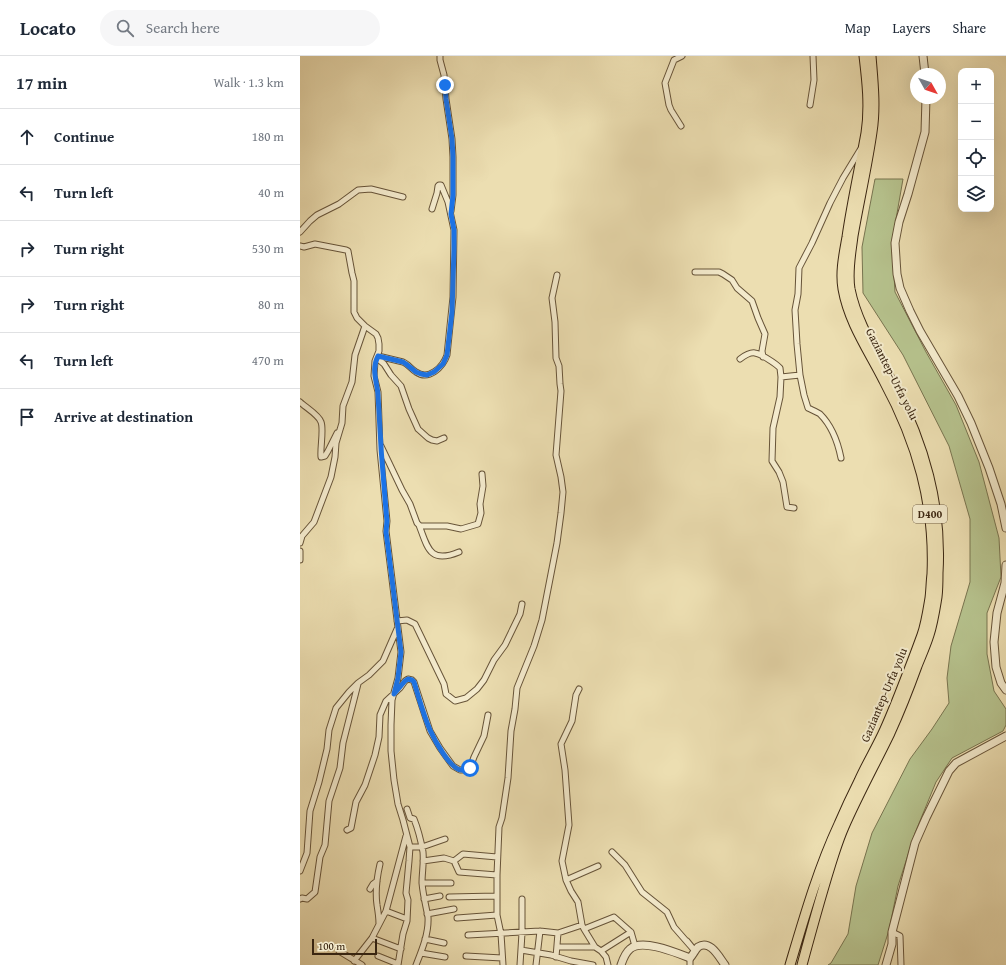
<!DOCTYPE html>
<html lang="en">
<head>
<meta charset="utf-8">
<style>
  body { margin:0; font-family:"Gentium Book Plus",serif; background:#f6f6f7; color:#1f2937 }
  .controls { position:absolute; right:12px; top:12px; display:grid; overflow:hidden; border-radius:8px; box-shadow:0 4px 16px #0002 }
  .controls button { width:36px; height:36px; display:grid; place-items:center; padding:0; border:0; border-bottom:1px solid #e0e1e3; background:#fff; color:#1f2937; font:20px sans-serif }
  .compass { position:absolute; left:610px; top:12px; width:36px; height:36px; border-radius:50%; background:#fff; box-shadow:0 4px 16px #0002; rotate:130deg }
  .scale { position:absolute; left:12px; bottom:10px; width:65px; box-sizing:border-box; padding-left:4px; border:2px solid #3b2611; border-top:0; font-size:11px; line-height:14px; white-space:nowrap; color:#3b2611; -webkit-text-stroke:3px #f3eacc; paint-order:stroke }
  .stop { position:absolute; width:12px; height:12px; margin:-9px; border:3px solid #1a73e8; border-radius:50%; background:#fff }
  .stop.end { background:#1a73e8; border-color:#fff; box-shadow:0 1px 4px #0008 }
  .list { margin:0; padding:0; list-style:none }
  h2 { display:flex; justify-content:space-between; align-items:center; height:52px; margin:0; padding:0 16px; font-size:17px }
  h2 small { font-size:13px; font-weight:400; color:#747a83 }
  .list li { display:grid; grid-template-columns:26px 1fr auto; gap:12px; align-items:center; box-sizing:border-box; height:56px; padding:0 16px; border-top:1px solid #e0e1e3 }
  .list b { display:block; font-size:15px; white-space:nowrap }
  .list em { font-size:13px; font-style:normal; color:#747a83 }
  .icon { flex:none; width:22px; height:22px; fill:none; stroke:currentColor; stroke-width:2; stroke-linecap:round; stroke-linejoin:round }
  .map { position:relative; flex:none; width:706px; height:909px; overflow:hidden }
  header { display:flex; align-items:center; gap:24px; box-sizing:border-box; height:56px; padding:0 20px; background:#fff; border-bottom:1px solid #e0e1e3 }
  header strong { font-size:19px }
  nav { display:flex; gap:22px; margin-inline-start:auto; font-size:14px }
  .search { width:280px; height:36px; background:#f6f6f7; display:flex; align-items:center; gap:10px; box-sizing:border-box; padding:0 14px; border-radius:22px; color:#747a83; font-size:15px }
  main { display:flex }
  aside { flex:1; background:#fff }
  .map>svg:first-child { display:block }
</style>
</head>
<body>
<header>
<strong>Locato</strong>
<div class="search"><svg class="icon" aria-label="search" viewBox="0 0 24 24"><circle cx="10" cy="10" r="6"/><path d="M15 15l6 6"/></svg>Search here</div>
<nav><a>Map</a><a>Layers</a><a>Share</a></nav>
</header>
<main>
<aside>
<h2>17 min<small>Walk · 1.3 km</small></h2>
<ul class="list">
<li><svg class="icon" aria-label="ahead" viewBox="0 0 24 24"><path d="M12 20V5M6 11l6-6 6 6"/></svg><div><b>Continue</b></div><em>180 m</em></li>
<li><svg class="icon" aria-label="left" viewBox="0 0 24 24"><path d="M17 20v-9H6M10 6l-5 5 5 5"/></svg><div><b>Turn left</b></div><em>40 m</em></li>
<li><svg class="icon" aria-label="right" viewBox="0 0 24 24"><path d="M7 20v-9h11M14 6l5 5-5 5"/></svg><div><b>Turn right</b></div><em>530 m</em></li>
<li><svg class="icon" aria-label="right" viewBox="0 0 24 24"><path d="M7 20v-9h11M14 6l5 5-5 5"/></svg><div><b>Turn right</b></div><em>80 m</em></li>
<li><svg class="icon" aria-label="left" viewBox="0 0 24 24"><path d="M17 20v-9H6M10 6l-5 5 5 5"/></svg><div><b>Turn left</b></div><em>470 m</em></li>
<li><svg class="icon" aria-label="arrive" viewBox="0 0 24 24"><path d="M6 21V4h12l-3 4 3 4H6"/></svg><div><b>Arrive at destination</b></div></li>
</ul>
</aside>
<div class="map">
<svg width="706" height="909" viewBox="0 0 706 909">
  <rect width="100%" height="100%" fill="#ecdeb1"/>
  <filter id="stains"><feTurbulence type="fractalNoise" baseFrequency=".005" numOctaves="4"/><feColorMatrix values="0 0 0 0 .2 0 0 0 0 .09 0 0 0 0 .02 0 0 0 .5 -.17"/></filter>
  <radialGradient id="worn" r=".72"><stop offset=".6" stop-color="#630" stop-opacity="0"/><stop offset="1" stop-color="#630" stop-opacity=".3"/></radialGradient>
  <!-- green -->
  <path fill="#b6c28d" stroke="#78744f" d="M575,123H603L592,186L595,236L626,296L656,349L679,406L699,482L701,521L687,557V598L694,635L706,653V669L703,675L652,702L636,726L615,777L598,830L589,874L578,909H528L531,907L548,878L556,830L572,777L610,703L632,673L649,647L647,622L651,590L670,526V463L649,390L603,299L563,237L562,191Z"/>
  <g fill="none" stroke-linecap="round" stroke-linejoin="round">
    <!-- minor casing -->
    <g stroke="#675439" stroke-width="7">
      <path id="minor" d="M140,0V4L144,19L146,43L152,83L153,101V139L151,155
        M510,49L514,24L513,0
        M381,70L371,54L369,49L365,27L374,4L382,0
        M0,176L10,165L17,159L39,148L58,134L71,133L103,141
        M0,190L4,191L15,188L46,194L48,195L52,217L54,225V256L57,262L65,270L76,278L78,282L79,288V295L75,305L74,320L78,336L80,394L87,465L86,475L88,491L101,596L98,622L92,644L91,669V695L94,724L98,748L103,764L110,791L109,805L106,837L108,844L107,865L103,878L98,909
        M395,216H419L423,218L432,224L437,232L452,245L458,262L465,278L462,295L463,301
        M78,300C86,302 95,304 103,306C108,308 111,313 116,316C129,325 143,311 147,299L153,241L154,174L148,146L141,129H139L138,130L137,137L132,153
        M77,302L84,308L91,319L101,330L109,353L118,373L128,382L132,384L137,385L144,382
        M440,303C444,300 450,296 455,297C461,298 475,307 480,312L481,321L480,341L473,372L472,405L479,416L483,426L487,451L494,452
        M500,319L504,339L508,352C512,354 517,356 520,358C531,369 538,387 541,402
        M481,321L500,319L497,288L495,254L498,238L499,212L512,187L530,147L543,122L560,94
        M0,346C5,351 19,359 21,366C24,373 20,392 21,401L25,400L28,395L37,377
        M81,390L102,434L110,448L117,467L120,470H147L161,473L178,468L181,457L180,448L183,430L182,418
        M119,469C128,493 130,508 159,496
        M0,487L2,480L14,466L31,421L35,401L36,387L42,367L43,350L52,326L55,299L65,270
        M0,495V504
        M97,565L107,564L115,568L144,628L146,638L155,645L166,642L177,633L184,624L194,604L205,589L220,558L222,548
        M279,633L276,639L272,665L261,688L265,714L269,769L262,805L266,824L271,835L278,846L282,869L284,873L295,891L301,895L306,901L308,909
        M107,753L110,762L114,763C118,773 121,785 123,796C124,807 122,817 122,827C123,839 126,850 128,861C129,877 122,894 116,909
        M47,774L51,772L56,746L65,729L75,699L79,681L80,659L86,645L100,632L105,625L108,623L112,624L114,626L130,675L140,692L153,710L160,714H166L170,712L174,701L184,680L188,659
        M110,791H122L145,783
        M312,796L325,809L342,836L367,856L374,871L395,895L387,885
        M123,805L144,802L154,805L163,798L197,801
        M154,805L159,816L197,819
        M0,815L7,797L10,755L19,726L27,693L29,674L36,652L49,636L58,627L69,619L83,605L97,573
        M266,824L298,810
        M122,827H151
        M70,833L73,828L77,825
        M149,841L197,840
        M0,843L2,842L7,843L15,836L20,801L25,789L29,745L40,712L43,687L58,628
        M124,843L140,840
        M86,855L107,863
        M127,858L154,853
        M157,862L197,859
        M79,868C79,861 78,855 77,849C75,835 77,821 80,808
        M284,873L314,861L331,876L335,890
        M592,876L600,880L601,909
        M168,879L240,875L258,877L282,869
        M72,882L101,893
        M125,883L144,887
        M257,891H295
        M221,894L251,899L271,905L293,909
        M39,895L62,909
        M301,895L331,876
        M121,897L145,901
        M78,900L98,908
        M166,900L202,902
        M256,901L258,877
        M54,905L72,882L86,855L106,780
        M203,909L201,878L197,859V819L199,771L202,762L208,722L211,675L215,653L217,632L234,590L242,564L257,487L261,457L263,436L261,421L256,399L261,335L260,328L259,310L256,302L255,266L252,242L257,219
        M220,909L222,877V843
        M236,909L240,875
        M390,909V902"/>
    </g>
    <!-- tertiary casing -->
    <g stroke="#675439" stroke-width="9">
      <path id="tertiary" d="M623,0L625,18
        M626,42L625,76L608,138L599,166L595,187L597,218L600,232L610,255L620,275L658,340L671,367L689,412L701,448L706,472
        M706,509L705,527L697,557L694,586L696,611L701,627L706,634
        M321,909C323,903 325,897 330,893C342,882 377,897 390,902C393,899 395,894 398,891C410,883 419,901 425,909
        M586,909L592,888V876L615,787L626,762L649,715L656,707L706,680"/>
    </g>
    <!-- trunk casing -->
    <g stroke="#3b2611" stroke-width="11">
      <path id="trunk" d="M490,909C504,862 518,813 539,768C545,754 552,739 559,725C567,707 577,691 585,673C594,653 602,632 610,611C614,601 618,590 622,579C626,568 628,554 630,542C631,534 631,526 632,518C635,448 617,386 584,325C569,295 549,267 543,233C540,216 544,198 547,181C552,146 560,111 566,77C570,51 567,25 564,0
        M502,909C512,872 522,835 534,798C537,789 540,780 544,771C558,739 575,708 590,677C600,655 609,632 617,610C621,600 626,589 629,579C633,567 635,553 637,541C638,533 638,525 638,517C642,449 624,388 593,328C577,297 557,268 550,233C547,215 551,197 553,180C559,145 567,111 572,76C576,51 573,25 571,0"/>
    </g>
    <!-- minor -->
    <use href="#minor" stroke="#f3eacc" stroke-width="5"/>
    <!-- tertiary -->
    <use href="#tertiary" stroke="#f3eacc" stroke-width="7"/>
    <!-- trunk -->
    <use href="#trunk" stroke="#ecdeb1" stroke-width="9"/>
  </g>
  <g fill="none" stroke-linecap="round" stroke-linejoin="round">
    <!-- route -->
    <path stroke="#1a73e8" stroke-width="5" d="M145,29L146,43L152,83L153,101V139L151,158L154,174V193L152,256L147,299L143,308L134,316L127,319L121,318L116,316L106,308L103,306L78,300C71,314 77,325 78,339C80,381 83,423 87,465L86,476L88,491L101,596L98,622L94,638L105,625L108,623L112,624L114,626C119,642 123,658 130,674C134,683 150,713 161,714C164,715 167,713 170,712"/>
  </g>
  <g text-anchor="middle" stroke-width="4" stroke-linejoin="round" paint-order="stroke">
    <!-- shield labels -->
    <rect fill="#f3eacc" stroke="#726149" stroke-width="1" x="613" y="449" width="34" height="18" rx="3"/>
    <g font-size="11" font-weight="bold" fill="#3b2611">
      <text x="630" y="462">D400</text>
    </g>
    <!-- street labels -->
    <g font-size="12" fill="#3b2611" stroke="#f3eacc">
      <text transform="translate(592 318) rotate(63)" y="4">Gaziantep-Urfa yolu</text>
      <text transform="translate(584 639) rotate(-67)" y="4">Gaziantep-Urfa yolu</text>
    </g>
  </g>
  <rect width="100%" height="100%" filter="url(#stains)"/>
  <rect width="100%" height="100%" fill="url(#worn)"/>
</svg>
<div class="controls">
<button>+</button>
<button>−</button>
<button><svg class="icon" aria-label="locate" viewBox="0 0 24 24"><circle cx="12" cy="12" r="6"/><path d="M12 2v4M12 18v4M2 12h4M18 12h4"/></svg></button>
<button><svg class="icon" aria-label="layers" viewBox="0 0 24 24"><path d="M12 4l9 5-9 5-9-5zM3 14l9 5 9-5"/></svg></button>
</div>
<svg class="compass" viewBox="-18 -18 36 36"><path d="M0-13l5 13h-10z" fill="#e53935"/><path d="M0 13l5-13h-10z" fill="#747a83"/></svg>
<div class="scale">100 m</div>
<div class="stop" style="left:170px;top:712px"></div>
<div class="stop end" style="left:145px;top:29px"></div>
</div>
</main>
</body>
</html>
